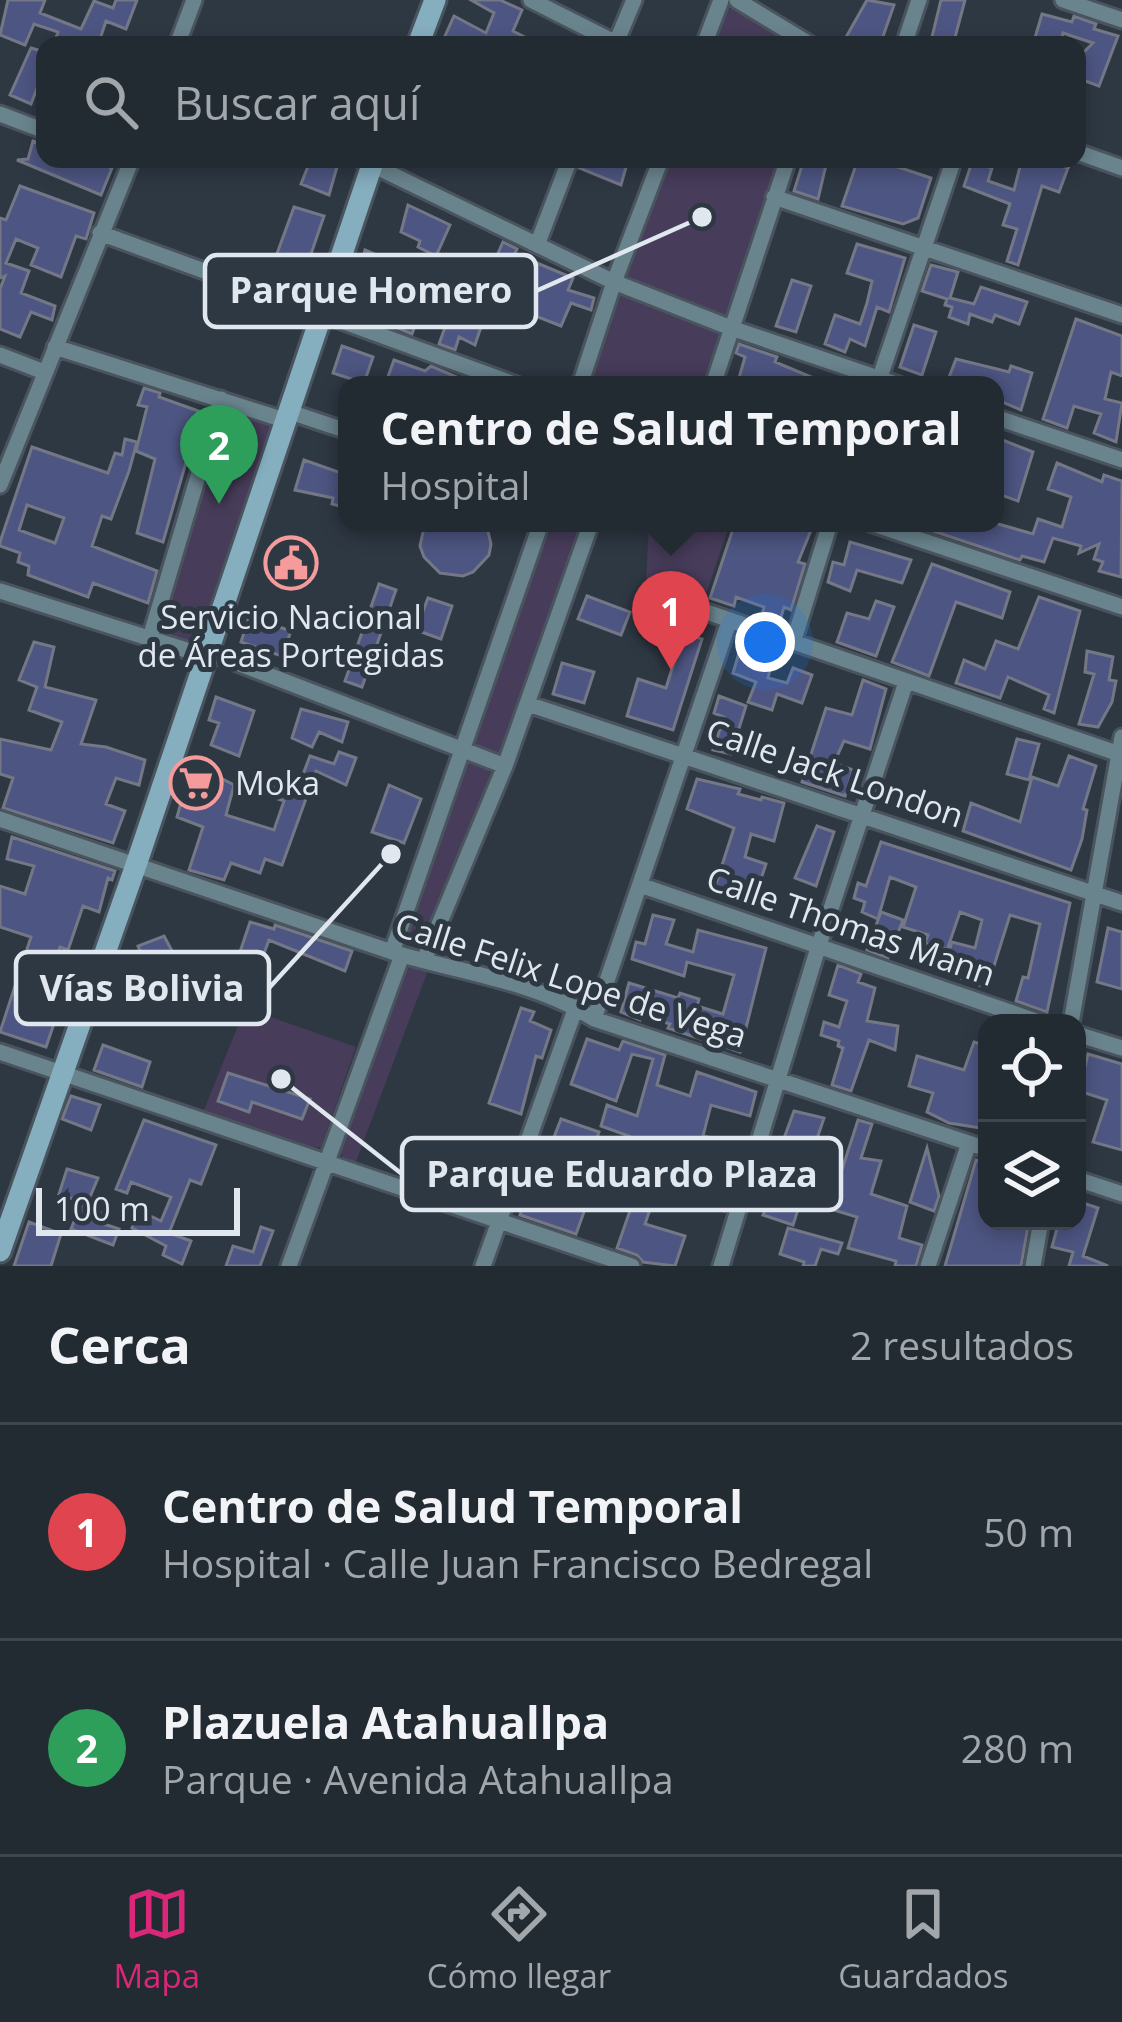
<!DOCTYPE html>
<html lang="es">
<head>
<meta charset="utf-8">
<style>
  body { margin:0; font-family:"Open Sans",sans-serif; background:#2e363e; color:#f1f3f6 }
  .controls { position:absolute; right:36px; bottom:36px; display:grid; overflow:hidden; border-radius:24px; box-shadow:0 6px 18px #0003 }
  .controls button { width:108px; height:108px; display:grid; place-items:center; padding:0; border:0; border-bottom:3px solid #3f464d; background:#222a32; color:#f1f3f6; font:60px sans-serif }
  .scale { position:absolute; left:36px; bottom:30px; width:204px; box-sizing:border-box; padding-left:12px; border:6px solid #e0e7ee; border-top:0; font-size:33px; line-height:42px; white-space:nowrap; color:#e0e7ee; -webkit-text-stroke:9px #2e3843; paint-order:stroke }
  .you { position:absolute; left:765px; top:642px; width:42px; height:42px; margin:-30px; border:9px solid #fff; border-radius:50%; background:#1a73e8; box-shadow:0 0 0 18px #1a73e833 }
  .badge { display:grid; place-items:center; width:78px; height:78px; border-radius:50%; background:#db2777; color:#fff; font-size:39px; font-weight:700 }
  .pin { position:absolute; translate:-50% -99px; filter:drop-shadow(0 3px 6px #0008) }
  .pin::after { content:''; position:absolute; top:63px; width:42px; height:36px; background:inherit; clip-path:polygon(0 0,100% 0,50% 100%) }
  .popup { position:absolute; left:338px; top:376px; width:666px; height:156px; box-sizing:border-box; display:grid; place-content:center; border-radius:24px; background:#222a32; filter:drop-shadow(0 3px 9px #0005); font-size:39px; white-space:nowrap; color:#a2a7ac }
  .popup b { font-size:45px; color:#f1f3f6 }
  .popup::after { content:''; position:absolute; left:50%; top:100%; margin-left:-24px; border:24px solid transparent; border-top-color:#222a32 }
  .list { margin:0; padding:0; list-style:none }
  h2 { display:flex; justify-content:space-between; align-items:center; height:156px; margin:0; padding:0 48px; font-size:51px }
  h2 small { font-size:39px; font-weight:400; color:#a2a7ac }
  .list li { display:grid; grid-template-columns:78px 1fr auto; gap:36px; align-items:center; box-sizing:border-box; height:216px; padding:0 48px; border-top:3px solid #3f464d }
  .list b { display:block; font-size:45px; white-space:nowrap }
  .list p { margin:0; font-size:39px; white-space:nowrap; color:#a2a7ac }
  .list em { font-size:39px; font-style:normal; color:#a2a7ac }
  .icon { flex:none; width:66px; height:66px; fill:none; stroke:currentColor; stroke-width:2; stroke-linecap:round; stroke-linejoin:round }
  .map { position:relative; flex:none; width:1122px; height:1266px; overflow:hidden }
  .search { position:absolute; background:#222a32; box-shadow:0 6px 18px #0003; left:36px; right:36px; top:36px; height:132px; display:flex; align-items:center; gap:30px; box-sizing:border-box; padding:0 42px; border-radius:24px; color:#a2a7ac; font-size:45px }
  .sheet { height:588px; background:#222a32 }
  nav { display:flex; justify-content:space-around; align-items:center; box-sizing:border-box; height:168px; border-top:3px solid #3f464d; background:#222a32; font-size:33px; color:#a2a7ac }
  nav a { display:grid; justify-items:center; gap:6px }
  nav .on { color:#db2777 }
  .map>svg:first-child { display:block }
</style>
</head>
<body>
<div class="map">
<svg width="1122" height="1266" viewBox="0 0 1122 1266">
  <rect width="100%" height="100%" fill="#2e3843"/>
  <!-- green -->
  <path fill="#473c5a" d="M727,9H733L794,45H712Z
    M668,159H778L728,312L720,316L624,280Z
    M621,294L718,330L721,336L705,385H590Z
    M222,406L267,420L273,430L200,638L186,643L155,633Z
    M547,523H585L505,752L496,755L477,747L474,737Z
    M649,523H730L705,597L707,604L720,611L716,625L645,601Z
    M462,761L487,768L492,775L440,913L423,944L410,941L408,934Z
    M410,964L429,968L355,1164L343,1158L340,1152Z
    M245,1008L356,1047L321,1147L310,1148L204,1110Z"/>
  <!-- building -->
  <path fill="#4d5582" stroke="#737786" stroke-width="3" fill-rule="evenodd" d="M8,0H45L40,13L81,29L94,1L113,8L116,0H137L126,29L106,21L98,45H66L55,41L58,32L34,24L25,45L0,35Z
    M471,0H500L522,10L513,31L540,45H441L454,16L486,33L494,13Z
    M867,0L894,5L880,45H854L845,39Z
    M941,0H965L953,45L931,41Z
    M1042,14L1072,22L1074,16L1096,24L1094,29L1118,36L1099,86L1077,78L1081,55L1093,43L1063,33L1060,45L1034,41Z
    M31,48L45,52V67L31,104L10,95Z
    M33,141L45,145V159H87L112,168L101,195L17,160L28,159Z
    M311,159H325L337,167L329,195L301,184Z
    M582,159H614L627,164L621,185L579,168Z
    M804,159L826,165L818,199L794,191Z
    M858,159H874L931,178L918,218L903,224L842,206Z
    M1022,159H1049L1048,162L1068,168L1059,192L1042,186L1018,265L1007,261L1017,229L1003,225L1010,204L964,186L972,162L992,168L988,181L1014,190Z
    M20,186L94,213L86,239L76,236L61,277L31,265L38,248L16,239L6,263L29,271L21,293L55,306L52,320L31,312L20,337L0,329V289L5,276L0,278V218L6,220Z
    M408,205L450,225L436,256L418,247L420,241L401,232Z
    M294,207L324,216L298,292L267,281Z
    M503,242L517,249L502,281L525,291L537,263L573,278L568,290L594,298L591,310L571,303L561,326L480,294Z
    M857,244L905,258L889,312L877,307L865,346L850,339L845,352L825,344L835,315L860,324L867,303L872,281L847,273Z
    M365,250L388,260L379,289L358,281Z
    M931,265L958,272L950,298L974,304L981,287L1027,302L1019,324L995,315L992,322L970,314L968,324L949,317L952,307L945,305L947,299L922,291Z
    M792,280L811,286L796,332L776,326Z
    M376,293L402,302L405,293L424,300L412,334L368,316Z
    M453,305L467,311L464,319L481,327L475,345L459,337L455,350L439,344Z
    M1076,319L1122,336V376L1111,372L1105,399L1122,403L1116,442L1094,433L1101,414L1074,406L1067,428L1043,419Z
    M914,325L936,332L922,375L900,367Z
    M739,344L777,357L775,362L830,385H737L745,357L736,353Z
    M342,346L373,357L364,383L333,373Z
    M956,359L1009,372L1011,366L1032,373L1021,410L995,399V385H946Z
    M394,360L425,371L431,366L475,385H385Z
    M144,388L160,393L159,397L204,413L194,447L191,445L163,542L137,533L155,459L136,451L147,407L138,405Z
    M995,437L1033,452L1018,501L995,493Z
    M125,439L137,442L129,471L111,519L102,516L92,546L157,571L148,603L93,583L88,597L28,575L29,566L18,562L20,553L0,546V542L32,447L108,473L115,453L122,455ZM27,505L64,518L55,543L19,530Z
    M304,460L347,475V508L332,504L333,498L295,490Z
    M1057,463L1102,482L1104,475L1122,481L1121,577L1099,571L1103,562L1094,559L1099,544L1079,553L1081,546L1053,538L1044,562L1022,556L1020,560L915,525L995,523L1033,534L1038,519L1062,527L1071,497L1048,489Z
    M425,523H486L491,544L489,555L473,572L463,576L440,573L424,557L420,546Z
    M735,523H814L798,562L805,564L791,610L784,607L779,624L761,618L764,607L736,597L734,606L710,598Z
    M850,542L911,560L902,583L857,570L850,591L828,582L833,562L844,565Z
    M932,564L1010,592L1002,618L956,602L929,676L892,662Z
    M379,584L396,590L362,687L345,681Z
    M587,596L630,612L621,635L578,619Z
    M1039,597L1080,611L1054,713L1044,709L1049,695L1008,677L1000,698L956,683L964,660L985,669L996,641L1018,649Z
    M428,598L452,606L441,639L416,630Z
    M876,601L894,607L876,656L837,642L847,613L869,619Z
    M249,617L291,631L282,656L241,642Z
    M683,633L702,639L673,730L627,716L638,679L666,688Z
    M34,642L54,647L45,687L96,700L81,744L106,747L145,760L139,785L116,778L106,804L125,811L113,843L3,808L13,778L0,774V739L51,750L62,722L29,710L37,687L19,680Z
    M741,646L773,657L768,678L787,683L793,668L812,675L802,703L777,694L772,710L748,702L756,682L733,673Z
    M1087,651L1113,657L1109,680L1116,681L1112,702L1098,727L1079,724L1094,674L1085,672Z
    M562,663L594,672L584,703L553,694Z
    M863,680L886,689L870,749L844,741L834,763L853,770L845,796L802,782L826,708L852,715Z
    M719,696L746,706L731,754L713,750L724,717L714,713Z
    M216,697L254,711L239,756L211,745L219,723L209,720Z
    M301,709L348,722L342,742L319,732L312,747L292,738Z
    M1017,739L1039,744L1029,780L1007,774Z
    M339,752L356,758L346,785L316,771L282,865L265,859L260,873L231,863L224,880L189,870L203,827L177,817L182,799L194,803L205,770L234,785L226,815L274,830L284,801L252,790L255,780L295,795L310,756L334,764Z
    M1069,756L1096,766L1083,809L1087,810L1082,839L1071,870L963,831L971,803L1020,822L1032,777L1058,786Z
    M697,779L740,789L738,794L761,800L762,797L784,803L774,841L751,834L745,857L766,864L752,906L713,893L734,828L687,809Z
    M389,785L421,799L404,843L372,832Z
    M817,826L834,832L816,886L795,878Z
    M12,837L115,871L112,880L108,878L99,912L83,906L68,950L60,947L46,988L64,994L46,1047L0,1032L31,937L0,927V886L25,894L34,866L7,859Z
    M881,842L1070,903L1047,1012L1016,1001L1023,977L1028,978L1040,924L1010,915L987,988L942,971L952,942L975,948L982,920L960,912L947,950L925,943L928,935L903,927L916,887L890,877L878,919L862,912L865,902L854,898L858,883L866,886Z
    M881,912L903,920L888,958L867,950Z
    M653,915L674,920L666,944L693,952L698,930L766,948L740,1052L668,1028L670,1024L642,1015L640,1020L621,1012L629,983L678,998L680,993L699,999L697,1006L723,1014L734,975L687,962L684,976L632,959L636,942L645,944Z
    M250,922L274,929L275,925L352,951L345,971L269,940L260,964L239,955Z
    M1108,928L1122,932V989L1097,982Z
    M164,936L178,962L158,971L147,968L138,946Z
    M181,961L228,980L234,965L244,967L228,1012L217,1008L223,994L175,977Z
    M838,965L861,974L858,982L875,988L867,1021L898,1026L895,1050L869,1040L851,1091L832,1085L843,1048L838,1046L839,1041L821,1035L824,1022L839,1027L847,1001L829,995Z
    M521,1008L534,1012L530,1021L551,1030L542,1058L536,1056L521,1114L489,1103Z
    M587,1039L619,1050L623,1041L665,1055L657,1085L690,1096L697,1072L756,1092L750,1116L711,1105L703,1136L737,1143L732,1160L709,1153L700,1185L731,1193L724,1211L656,1192L645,1224L685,1236L675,1266L643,1262L637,1255L617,1248L648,1159L628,1153L614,1192L594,1184L576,1234L520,1215L536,1165L547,1144L551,1145L561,1119L599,1132L587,1168L607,1176L629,1136L601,1126L607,1105L637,1116L653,1059L632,1054L616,1101L571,1084Z
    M974,1042L987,1046V1129L949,1123L927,1112L933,1093L909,1086L917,1056L964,1070Z
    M103,1045L150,1062L142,1087L94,1070Z
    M1088,1054L1122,1064V1150L1093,1142L1107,1100L1079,1091Z
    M228,1073L310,1099L302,1119L252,1102L249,1112L218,1101Z
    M71,1096L100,1105L91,1130L62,1119Z
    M794,1111L824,1118L807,1168L776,1160Z
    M144,1120L216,1145L201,1184L190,1180L169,1233L191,1241L182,1264L163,1255L166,1246L132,1228L138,1210L161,1221L171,1197L131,1182L127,1193L116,1189Z
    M858,1120L872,1124L861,1158L881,1161L871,1194L907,1206L899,1238L922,1245L916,1266H895L896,1261L848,1248L857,1217L801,1200L793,1225L763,1215L772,1191L762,1188L768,1176L815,1193L819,1177L838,1182Z
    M927,1148L939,1196L934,1211L910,1202Z
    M976,1160L987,1163V1221H1029L1021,1266H945Z
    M67,1169L98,1178L87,1204L59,1194Z
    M1077,1201L1098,1208L1083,1256L1108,1266H1069L1073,1252L1052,1247L1059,1221H1077Z
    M81,1205L102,1213L98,1222L119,1229L113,1245L71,1229Z
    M29,1222L61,1234L51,1266H14Z
    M261,1227L273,1231L260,1266H226L233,1246L253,1252Z
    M788,1228L842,1243L838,1254L821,1249L815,1266H803L804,1262L780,1254Z"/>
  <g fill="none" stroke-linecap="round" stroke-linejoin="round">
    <!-- minor casing -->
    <g stroke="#4a545e" stroke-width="21">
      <path id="minor" d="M531,0L616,43
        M737,0L811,45
        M1063,0L1122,20
        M177,45L194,0
        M615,45L634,0
        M704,45L721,0
        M904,45L919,0
        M0,114L45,131
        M1077,152L1122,168
        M360,159L614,282L731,328L899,385
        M774,197L1122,315
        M100,233L517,385
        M537,245L570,159
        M55,347L287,421
        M0,355L44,372
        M878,383L954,159
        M580,385L614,282L661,159
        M713,385L788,159
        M290,412L347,431
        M995,417L1122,460
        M0,485L132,159
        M870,523L1122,607
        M0,591L205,656H219L505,766
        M692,607L1122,755
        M150,638L221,399
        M793,643L830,523
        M528,704L1122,903
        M0,819L392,952C458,972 535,981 594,1019L987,1149
        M640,885L1042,1023
        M392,952L541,523
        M425,958L505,766L591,523
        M594,1019L729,622
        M1071,1023L1122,737
        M1077,1034L1122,1048
        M0,1052L632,1266
        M1077,1179L1122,1194
        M289,1266L402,955
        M483,1266L576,1007
        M721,1266L818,948L906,682
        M928,1266L969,1143
        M1033,1266L1041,1221"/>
    </g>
    <!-- secondary casing -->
    <g stroke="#4a545e" stroke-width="27">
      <path id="secondary" d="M418,45L435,0
        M0,1251L136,865L374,159"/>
    </g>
    <!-- minor -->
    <use href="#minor" stroke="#6a848e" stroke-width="15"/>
    <!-- secondary -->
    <use href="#secondary" stroke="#85aebf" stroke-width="21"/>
  </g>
  <!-- icons -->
  <defs>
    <g id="civic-ring" transform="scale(2.7)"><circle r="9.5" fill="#2e3843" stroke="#f59b9c" stroke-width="1.5"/><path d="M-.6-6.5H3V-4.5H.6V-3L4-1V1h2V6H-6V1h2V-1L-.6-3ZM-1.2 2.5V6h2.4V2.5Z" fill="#f59b9c"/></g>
    <g id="supermarket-ring" transform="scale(2.7)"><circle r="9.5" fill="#2e3843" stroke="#f59b9c" stroke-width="1.5"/><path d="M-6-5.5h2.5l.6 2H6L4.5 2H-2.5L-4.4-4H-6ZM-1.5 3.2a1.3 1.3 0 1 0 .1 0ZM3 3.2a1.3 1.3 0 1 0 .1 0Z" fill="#f59b9c"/></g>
  </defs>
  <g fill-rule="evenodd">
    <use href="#civic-ring" x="291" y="563"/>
    <use href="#supermarket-ring" x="196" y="783"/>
  </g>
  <g text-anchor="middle" stroke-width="10" stroke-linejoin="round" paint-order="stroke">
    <!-- poi labels -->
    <g font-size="33" fill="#e0e7ee" stroke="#2e3843">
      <text x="291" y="629">Servicio Nacional<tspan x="291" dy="38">de Áreas Portegidas</tspan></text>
      <text x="235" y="795" text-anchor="start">Moka</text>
    </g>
    <!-- street labels -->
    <g font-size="33" fill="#e0e7ee" stroke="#2e3843">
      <text transform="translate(835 773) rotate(19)" y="12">Calle Jack London</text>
      <text transform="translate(851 926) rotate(19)" y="12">Calle Thomas Mann</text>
      <text transform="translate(571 980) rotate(18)" y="12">Calle Felix Lope de Vega</text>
    </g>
  </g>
  <!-- callouts -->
  <path fill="none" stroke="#e0e7ee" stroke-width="4.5" d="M702 217L536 291M391 854L269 988M281 1079L402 1174"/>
  <g fill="#e0e7ee" stroke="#2e3843" stroke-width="4.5">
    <circle cx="702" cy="217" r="12"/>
    <circle cx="391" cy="854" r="12"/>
    <circle cx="281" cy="1079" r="12"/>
  </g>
  <g fill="#2e3843" stroke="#e0e7ee" stroke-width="4.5">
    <rect x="205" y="255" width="331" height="72" rx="12"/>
    <rect x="16" y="952" width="253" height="72" rx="12"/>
    <rect x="402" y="1138" width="439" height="72" rx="12"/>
  </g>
  <g font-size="36" text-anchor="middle" font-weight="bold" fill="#e0e7ee">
    <text x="371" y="303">Parque Homero</text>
    <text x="142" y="1001">Vías Bolivia</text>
    <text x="622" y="1187">Parque Eduardo Plaza</text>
  </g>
</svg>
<div class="controls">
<button><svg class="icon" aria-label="locate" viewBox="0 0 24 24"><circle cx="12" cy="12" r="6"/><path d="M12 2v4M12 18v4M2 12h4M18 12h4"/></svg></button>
<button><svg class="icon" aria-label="layers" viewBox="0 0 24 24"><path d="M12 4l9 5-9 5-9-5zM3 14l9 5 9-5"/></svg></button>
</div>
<div class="scale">100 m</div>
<div class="you"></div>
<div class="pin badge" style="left:671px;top:670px;background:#e0444e">1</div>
<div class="popup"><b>Centro de Salud Temporal</b>Hospital</div>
<div class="pin badge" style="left:219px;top:504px;background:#2e9e5b">2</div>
<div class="search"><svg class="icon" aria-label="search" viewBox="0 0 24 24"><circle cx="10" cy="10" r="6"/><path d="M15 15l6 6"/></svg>Buscar aquí</div>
</div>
<section class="sheet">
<h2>Cerca<small>2 resultados</small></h2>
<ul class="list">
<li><span class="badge" style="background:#e0444e">1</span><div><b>Centro de Salud Temporal</b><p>Hospital · Calle Juan Francisco Bedregal</p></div><em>50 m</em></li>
<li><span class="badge" style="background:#2e9e5b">2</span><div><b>Plazuela Atahuallpa</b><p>Parque · Avenida Atahuallpa</p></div><em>280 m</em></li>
</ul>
</section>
<nav>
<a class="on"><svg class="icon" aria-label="map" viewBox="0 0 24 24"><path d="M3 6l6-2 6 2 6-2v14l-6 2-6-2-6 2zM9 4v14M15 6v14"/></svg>Mapa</a>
<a><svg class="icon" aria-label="directions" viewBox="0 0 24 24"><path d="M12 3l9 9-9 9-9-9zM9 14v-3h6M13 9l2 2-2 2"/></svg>Cómo llegar</a>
<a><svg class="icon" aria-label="saved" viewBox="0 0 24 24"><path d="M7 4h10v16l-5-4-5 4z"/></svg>Guardados</a>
</nav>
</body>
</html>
